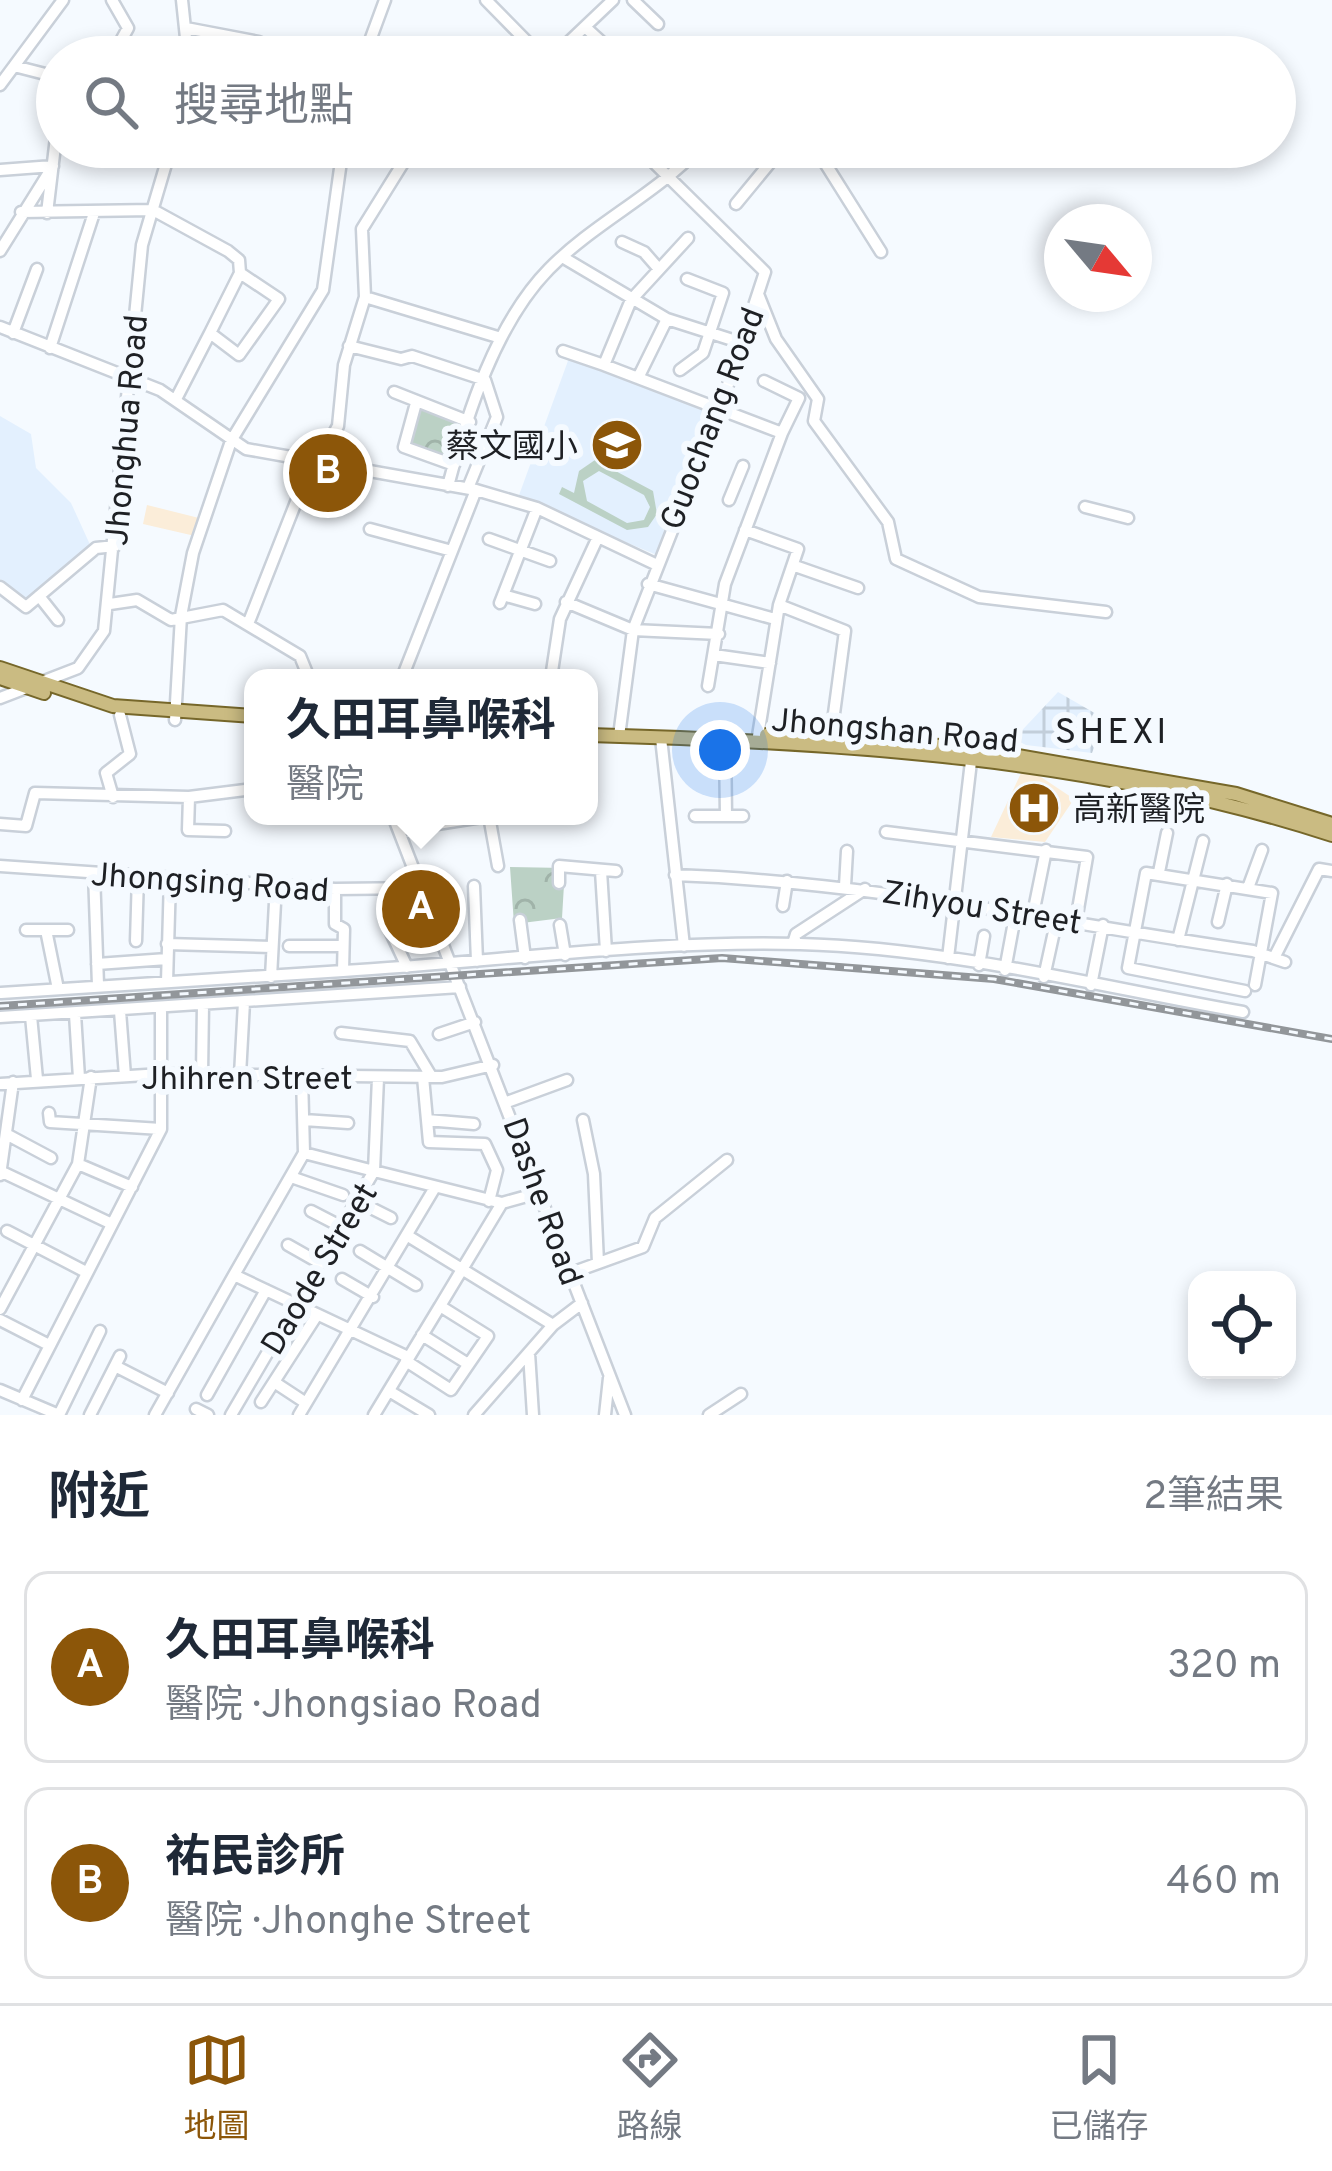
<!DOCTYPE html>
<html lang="zh-TW">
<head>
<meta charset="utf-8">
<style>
  body { margin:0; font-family:Overpass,"Noto Sans TC",sans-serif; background:#f2f2f3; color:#1f2937 }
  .controls { position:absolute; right:36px; bottom:36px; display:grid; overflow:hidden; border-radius:24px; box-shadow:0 6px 18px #0003 }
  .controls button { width:108px; height:108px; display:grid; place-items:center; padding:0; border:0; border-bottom:3px solid #e0e1e3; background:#fff; color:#1f2937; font:60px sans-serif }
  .compass { position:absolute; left:1044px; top:204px; width:108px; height:108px; border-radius:50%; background:#fff; box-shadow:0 6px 18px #0003; rotate:119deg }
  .you { position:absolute; left:720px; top:750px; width:42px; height:42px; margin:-30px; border:9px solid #fff; border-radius:50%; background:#1a73e8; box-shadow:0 0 0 18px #1a73e833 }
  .badge { display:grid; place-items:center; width:78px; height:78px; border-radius:50%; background:#8c5609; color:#fff; font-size:39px; font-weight:700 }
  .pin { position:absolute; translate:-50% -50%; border:6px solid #fff; box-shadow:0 3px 12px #0006 }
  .popup { position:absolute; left:244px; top:669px; width:354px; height:156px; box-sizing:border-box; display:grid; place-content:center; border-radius:24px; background:#fff; filter:drop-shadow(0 3px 9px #0005); font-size:39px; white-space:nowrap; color:#747a83 }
  .popup b { font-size:45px; color:#1f2937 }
  .popup::after { content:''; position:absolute; left:50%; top:100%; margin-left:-24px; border:24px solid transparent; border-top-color:#fff }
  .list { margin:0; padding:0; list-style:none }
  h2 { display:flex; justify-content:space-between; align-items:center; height:156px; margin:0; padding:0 48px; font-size:51px }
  h2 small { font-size:39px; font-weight:400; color:#747a83 }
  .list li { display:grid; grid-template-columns:78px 1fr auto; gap:36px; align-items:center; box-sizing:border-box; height:192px; margin:0 24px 24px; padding:0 24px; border:3px solid #e0e1e3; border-radius:24px }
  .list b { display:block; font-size:45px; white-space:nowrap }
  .list p { margin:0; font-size:39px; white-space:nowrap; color:#747a83 }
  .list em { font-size:39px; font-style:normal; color:#747a83 }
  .icon { flex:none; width:66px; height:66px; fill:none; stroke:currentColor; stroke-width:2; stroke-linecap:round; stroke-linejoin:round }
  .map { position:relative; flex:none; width:1332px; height:1415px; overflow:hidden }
  .search { position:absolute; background:#fff; box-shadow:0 6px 18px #0003; left:36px; right:36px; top:36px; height:132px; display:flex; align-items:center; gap:30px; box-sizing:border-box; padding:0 42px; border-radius:66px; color:#747a83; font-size:45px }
  .sheet { height:588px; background:#fff }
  nav { display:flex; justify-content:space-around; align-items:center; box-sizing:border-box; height:168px; border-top:3px solid #e0e1e3; background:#fff; font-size:33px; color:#747a83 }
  nav a { display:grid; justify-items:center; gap:6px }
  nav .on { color:#8c5609 }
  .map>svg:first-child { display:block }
</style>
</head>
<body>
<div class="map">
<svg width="1332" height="1415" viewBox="0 0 1332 1415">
  <defs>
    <pattern id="industrial-grid" width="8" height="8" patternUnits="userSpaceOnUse" patternTransform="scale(3)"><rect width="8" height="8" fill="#e3f0fe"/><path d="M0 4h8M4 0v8" fill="none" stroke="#c2ceda"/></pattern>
    <pattern id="forest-crowns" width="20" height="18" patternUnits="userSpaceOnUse" patternTransform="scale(3)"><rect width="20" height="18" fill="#bbd1c5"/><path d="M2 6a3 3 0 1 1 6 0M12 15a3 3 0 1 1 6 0" fill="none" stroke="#a0b3a9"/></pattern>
  </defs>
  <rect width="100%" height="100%" fill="#f5faff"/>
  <!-- commercial -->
  <path fill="#fbedd9" d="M147,505L199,518L195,536L143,524Z
    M1022,771L1038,775L1074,799L1045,842L991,837Z"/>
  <!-- industrial -->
  <path fill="url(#industrial-grid)" d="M1058,692L1105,719L1092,753L1026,745L1014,739Z"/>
  <!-- built -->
  <path fill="#e3f0fe" d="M569,358L708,411L657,555L518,498Z
    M0,416L31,434L36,468L71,503L92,549L27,602L0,579Z"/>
  <!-- forest -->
  <path fill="url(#forest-crowns)" d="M419,408L465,424L452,460L410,445Z
    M510,867L565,868L562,918L514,924Z"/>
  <!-- pitch -->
  <path fill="#bbd1c5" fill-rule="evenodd" d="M595,460L653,491L657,514L648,527L627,530L559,494L562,487L574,493L579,471ZM599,471L644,495L650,507L644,520L627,523L587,501L583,481Z"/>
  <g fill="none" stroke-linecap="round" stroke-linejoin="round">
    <!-- minor casing -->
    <g stroke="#c9d0d9" stroke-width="15">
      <path id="minor" d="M182,0L188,57
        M486,0L542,57
        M633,0L658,24
        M585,27L618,57
        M186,28L259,42L270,57
        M728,48L733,57
        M112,57L128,28L112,0
        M364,57L385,0
        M553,57L613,0
        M14,66L57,77
        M0,85L63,0
        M815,147L881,252
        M0,170L53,166
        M736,204L783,147
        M21,212L153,210L228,251L239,260L240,273L210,333L239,355L279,299L240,273
        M47,213L57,129
        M622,242L644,252L658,268
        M0,251L53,166
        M564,258L667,319L742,343
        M758,294L776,339L818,399L814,421L888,522L896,559L979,597L1106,612
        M365,297L501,338
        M0,327L160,390L246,449L476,490L537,508L655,564
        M13,333L37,269
        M349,346L401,359L412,356L485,380L497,417L468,488
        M50,348L94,213
        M563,351L604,365L631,300L688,238
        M604,365L638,378L667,319
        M680,370L703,353L723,293L687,279
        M638,378L782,433L725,584L708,686
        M764,381L799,398L782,433
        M394,392L470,422
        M176,399L210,333
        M416,403L404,447L454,465
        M448,486C467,414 496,323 549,269C594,223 655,195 700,147
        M729,500L743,466
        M1085,507L1128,518
        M370,529L452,551
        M745,530L798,549L779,605L845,631L831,736
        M489,539L550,561
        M795,566L858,588
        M648,584L775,619
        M0,587L26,607L96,548L115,546
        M503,595L535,604
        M39,596L58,620
        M566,602L633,630L719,634
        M500,603L537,508
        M110,604L137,600L171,620L223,610L300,656L309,678
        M248,624L296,502L338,426L344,365L365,297L362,229L413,147
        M714,655L770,663
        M402,678L476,490
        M551,678L560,619L598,537
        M0,698L78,668L104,631L142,245L171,147
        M175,720L181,616L193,553L231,441L323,290L343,147
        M619,736L633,630L720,409L765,272L638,147
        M758,736L779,605
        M661,738L684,946
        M725,741L726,816
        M113,797L106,773L130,754L120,715
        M189,797L188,830L225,831
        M393,816L625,1415
        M489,816L498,866
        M695,816H743
        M0,824L26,826L35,793L189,797L253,789
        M399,830L488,816
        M886,832L1087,857L1076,921
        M0,866L335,889L420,888
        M601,871L606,951
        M1159,872L1167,833
        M94,873L98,985
        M675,875C871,882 1060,923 1253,951L1285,962
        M559,883V866L616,871
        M474,886L477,961
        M845,886L847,851
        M1248,888L1262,850
        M335,889V924L344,929L343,971C495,962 648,940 800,944C949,948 1097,986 1243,1012
        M390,891L385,920L407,967
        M783,906L787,881
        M1033,914L1046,850
        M520,920L525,958
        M1218,922L1227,884
        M560,925L565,955
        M26,930H68
        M46,930L58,989
        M1178,940L1203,841
        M136,941L138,876
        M167,944L272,947
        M793,944L796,934L865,889
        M289,946H343
        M948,958L972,753
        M1274,958L1319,869L1332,871
        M97,964L167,959
        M979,965L984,936
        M1005,970L1016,911
        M271,977L276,884
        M1044,977L1057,918
        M167,982L170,878
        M1091,985L1103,925
        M1245,991L1128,968L1146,873L1272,893L1255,985
        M1,993L343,971
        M120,1011L125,1076
        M75,1014L79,1078
        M31,1016L37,1079
        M0,1017L460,987
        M341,1033L410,1041L431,1076
        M439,1034L475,1022
        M202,1074L203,1005
        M240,1075L244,1002
        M423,1077L429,1142L485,1144L497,1170L489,1201
        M0,1084L162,1074L442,1077L493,1065
        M507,1102L567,1080
        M49,1113L50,1122L161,1129
        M304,1120L348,1123
        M427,1120L474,1124
        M583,1120L594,1174L598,1263
        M6,1134L51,1158
        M304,1153L374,1171L378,1078
        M78,1164L132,1187
        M0,1171L112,1224
        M0,1175L13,1082
        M294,1178L343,1195
        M355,1200L391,1218
        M311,1211L340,1226
        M7,1231L86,1272
        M408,1236L553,1325
        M288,1245L318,1262
        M360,1251L416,1285
        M571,1273L643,1247L655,1218L727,1160
        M234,1275L304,1153L302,1076
        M342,1279L373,1297
        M440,1306L502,1203L538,1193
        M0,1309L78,1164L91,1077
        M0,1320L49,1345
        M422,1335L468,1364
        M529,1353L533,1415
        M115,1366L168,1393
        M274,1382L306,1403
        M0,1390L59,1415
        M389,1391L429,1415
        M207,1395L266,1290
        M22,1400L161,1129V1007
        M261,1402L317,1315
        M196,1409L208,1415
        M59,1415L100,1331
        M90,1415L120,1356
        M155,1415L234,1275L408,1357
        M231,1415L374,1171L502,1203
        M299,1415L434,1189
        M374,1415L440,1306L488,1336L451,1390L406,1361
        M474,1415L553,1325L582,1303
        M605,1415L609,1378
        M709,1415L741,1394"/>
    </g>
    <!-- major casing -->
    <g stroke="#76672a" stroke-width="16">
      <path id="major" d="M0,668L113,706L253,716
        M0,678L44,693
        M589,735C838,742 1093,757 1332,835
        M766,735L972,748L1236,794L1332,824"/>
    </g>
    <!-- minor -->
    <use href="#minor" stroke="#fff" stroke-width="10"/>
    <!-- major -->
    <use href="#major" stroke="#cabb82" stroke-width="12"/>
    <!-- rail casing -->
    <g stroke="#92969a" stroke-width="8">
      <path id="rail" d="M0,1006L722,958L994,979L1332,1039"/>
    </g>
    <!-- rail -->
    <use href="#rail" stroke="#f5faff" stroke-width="3" stroke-dasharray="9" stroke-linecap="butt"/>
  </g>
  <!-- icons -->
  <defs>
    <g id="school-disc" transform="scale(2.7)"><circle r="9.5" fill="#8c5609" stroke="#f5faff"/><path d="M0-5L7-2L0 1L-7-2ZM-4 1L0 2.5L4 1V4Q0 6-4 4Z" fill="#fff"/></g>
    <g id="hospital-disc" transform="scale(2.7)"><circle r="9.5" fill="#8c5609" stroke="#f5faff"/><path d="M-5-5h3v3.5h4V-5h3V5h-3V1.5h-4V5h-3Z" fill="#fff"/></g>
  </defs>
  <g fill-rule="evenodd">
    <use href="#school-disc" x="617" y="445"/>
    <use href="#hospital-disc" x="1034" y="808"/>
  </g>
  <g text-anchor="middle" stroke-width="12" stroke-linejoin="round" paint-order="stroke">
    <!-- street labels -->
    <g font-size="33" fill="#1e2024" stroke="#f5faff">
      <text transform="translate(711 418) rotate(-69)" y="12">Guochang Road</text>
      <text transform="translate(125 430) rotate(-85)" y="12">Jhonghua Road</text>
      <text transform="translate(895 729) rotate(5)" y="12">Jhongshan Road</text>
      <text transform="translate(210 881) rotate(4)" y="12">Jhongsing Road</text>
      <text transform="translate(982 906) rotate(9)" y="12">Zihyou Street</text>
      <text x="247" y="1089">Jhihren Street</text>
      <text transform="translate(544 1201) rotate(70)" y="12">Dashe Road</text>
      <text transform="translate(318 1268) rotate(-59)" y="12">Daode Street</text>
    </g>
    <!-- poi labels -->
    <g font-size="33" fill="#1e2024" stroke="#f5faff" text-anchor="end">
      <text x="578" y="457">蔡文國小</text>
      <text x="1073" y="820" text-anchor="start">高新醫院</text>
    </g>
    <!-- neighbourhood labels -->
    <g font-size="36" letter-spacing="3" fill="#1e2024" stroke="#f5faff">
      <text x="1112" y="743">SHEXI</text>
    </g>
  </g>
</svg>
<div class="controls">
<button><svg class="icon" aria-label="locate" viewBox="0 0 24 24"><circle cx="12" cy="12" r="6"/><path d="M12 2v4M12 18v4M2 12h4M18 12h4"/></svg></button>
</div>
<svg class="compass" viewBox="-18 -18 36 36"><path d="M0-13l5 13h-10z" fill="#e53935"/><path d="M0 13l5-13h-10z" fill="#747a83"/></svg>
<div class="you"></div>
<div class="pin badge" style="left:421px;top:909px">A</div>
<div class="popup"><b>久田耳鼻喉科</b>醫院</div>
<div class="pin badge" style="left:328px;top:473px">B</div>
<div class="search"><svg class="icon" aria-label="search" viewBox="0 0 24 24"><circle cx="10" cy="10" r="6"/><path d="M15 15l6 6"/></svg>搜尋地點</div>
</div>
<section class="sheet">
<h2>附近<small>2筆結果</small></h2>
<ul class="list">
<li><span class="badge">A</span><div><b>久田耳鼻喉科</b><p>醫院 · Jhongsiao Road</p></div><em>320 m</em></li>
<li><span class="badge">B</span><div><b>祐民診所</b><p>醫院 · Jhonghe Street</p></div><em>460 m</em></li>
</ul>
</section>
<nav>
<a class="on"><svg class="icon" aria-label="map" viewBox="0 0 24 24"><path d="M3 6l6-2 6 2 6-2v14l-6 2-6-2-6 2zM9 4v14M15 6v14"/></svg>地圖</a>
<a><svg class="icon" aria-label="directions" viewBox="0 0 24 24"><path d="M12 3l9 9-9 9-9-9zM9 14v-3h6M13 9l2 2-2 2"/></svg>路線</a>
<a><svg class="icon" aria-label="saved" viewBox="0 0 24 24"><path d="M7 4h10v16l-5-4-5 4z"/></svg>已儲存</a>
</nav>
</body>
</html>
